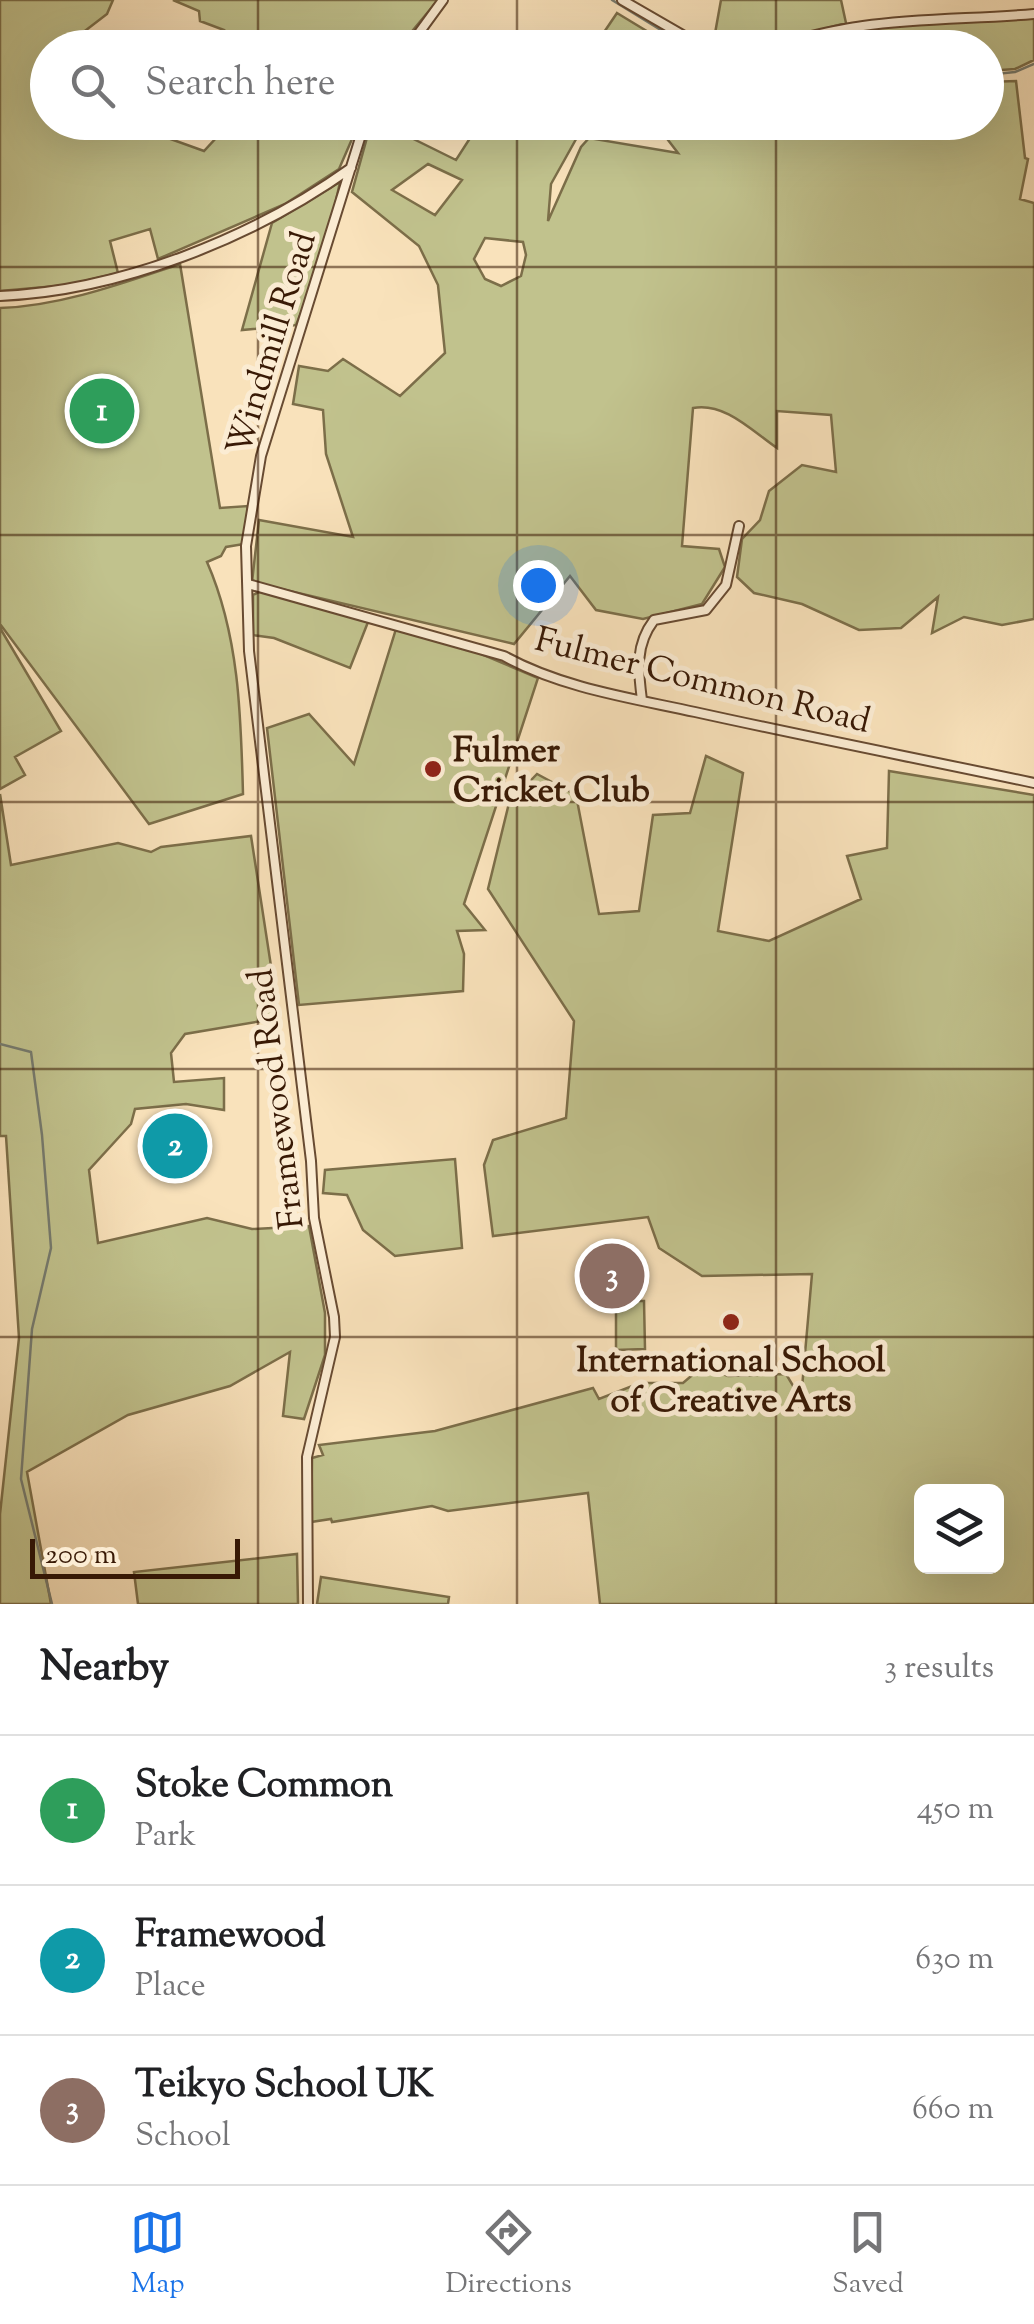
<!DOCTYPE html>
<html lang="en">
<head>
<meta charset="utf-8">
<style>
  body { margin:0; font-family:"Sorts Mill Goudy",serif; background:#f6f6f6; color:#202124 }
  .controls { position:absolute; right:30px; bottom:30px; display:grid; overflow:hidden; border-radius:15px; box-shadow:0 10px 40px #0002 }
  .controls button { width:90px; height:90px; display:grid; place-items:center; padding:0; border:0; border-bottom:2px solid #e0e0e0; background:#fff; color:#202124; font:50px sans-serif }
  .scale { position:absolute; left:30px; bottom:25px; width:210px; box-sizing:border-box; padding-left:10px; border:5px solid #381905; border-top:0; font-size:28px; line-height:35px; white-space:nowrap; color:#381905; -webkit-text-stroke:8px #fbecd3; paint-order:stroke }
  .you { position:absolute; left:538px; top:585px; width:35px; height:35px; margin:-25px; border:8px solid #fff; border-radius:50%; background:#1a73e8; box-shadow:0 0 0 15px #1a73e833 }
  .badge { display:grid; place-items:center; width:65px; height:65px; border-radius:50%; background:#1a73e8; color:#fff; font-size:32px; font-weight:700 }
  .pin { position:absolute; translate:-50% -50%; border:5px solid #fff; box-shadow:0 2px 10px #0006 }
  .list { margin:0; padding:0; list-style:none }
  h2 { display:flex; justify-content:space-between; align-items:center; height:130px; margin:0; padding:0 40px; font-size:42px }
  h2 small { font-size:32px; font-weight:400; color:#757577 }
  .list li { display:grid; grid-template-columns:65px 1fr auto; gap:30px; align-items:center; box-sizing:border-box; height:150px; padding:0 40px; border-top:2px solid #e0e0e0 }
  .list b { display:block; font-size:38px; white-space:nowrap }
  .list p { margin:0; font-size:32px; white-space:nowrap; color:#757577 }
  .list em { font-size:32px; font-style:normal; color:#757577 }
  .icon { flex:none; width:55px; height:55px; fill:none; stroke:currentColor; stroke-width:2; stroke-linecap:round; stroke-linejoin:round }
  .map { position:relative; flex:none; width:1034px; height:1604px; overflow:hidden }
  .search { position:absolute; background:#fff; box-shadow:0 10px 40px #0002; left:30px; right:30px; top:30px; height:110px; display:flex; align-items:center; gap:25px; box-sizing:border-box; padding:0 35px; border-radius:55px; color:#757577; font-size:38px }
  .sheet { height:580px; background:#fff }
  nav { display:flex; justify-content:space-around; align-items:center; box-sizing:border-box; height:140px; border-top:2px solid #e0e0e0; background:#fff; font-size:28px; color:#757577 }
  nav a { display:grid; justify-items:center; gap:5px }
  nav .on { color:#1a73e8 }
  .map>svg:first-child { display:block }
</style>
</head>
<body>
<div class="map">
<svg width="1034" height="1604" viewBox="0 0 1034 1604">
  <rect width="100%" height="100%" fill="#f9e2bb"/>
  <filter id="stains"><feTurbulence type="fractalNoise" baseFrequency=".002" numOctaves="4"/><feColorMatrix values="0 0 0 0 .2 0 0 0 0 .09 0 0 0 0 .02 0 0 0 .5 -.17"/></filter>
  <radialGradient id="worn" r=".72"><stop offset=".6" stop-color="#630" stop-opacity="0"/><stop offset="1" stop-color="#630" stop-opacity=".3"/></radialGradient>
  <!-- green -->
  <path fill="#c1c28d" stroke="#7c6e49" stroke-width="2.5" fill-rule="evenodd" d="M0,0H113L107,14L64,47L48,48V122L126,123L204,151L230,123H359L339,169L285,204L158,259L150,229L110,241L118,273L68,285L0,291Z
    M173,0H438L399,47L218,48L224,30L200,21L199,11Z
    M721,0H841L846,23L791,38L724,43L714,39Z
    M617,13L673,47H594Z
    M1034,15V60L1015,69L987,71L986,48H801L865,28Z
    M1016,81L1025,158L1028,159L1020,199L1034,203V619L1002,625L964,617L932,633L938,597L901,628L859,630L802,604L754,593L737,577L742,539L760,520L769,491L802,465L836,472L831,415L777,411V448C752,431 725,402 693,408L682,546L719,549L725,567L702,604L643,619L596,610L570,576L514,644L252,582L259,520L353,537L326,454L323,410L293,404L299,366L328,371L343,359L400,396L445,353L438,285L419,246L352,192L371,123H381L456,160L474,132L462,123H585L551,184L548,221L581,147L589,138L678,153L655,123L986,122L987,82ZM428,164L462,180L435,215L392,190ZM485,238L523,242L526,255L521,276L501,286L485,279L474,259Z
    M340,182L323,260L296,325L242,330L272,223Z
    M180,264L220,508L248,506L244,544L226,547L221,556L207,562C239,635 241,715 243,794L149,824L0,624V308C61,306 123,283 180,264Z
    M261,591L368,622L350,668L274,638L253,635V595Z
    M0,628L61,731L15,757L25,775L0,789Z
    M396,629L479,653L538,678L464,904L485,930L457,931L464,954L463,991L299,1005L267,728L309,714L354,764Z
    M706,756L743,773L718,931L769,941L861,899L847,856L887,848L889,771L1034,795V1604H600L588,1493L448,1511L432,1506L332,1522L331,1519L311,1522L312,1458L323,1455L319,1445L435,1431L593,1388L599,1399L640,1383H683L697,1371H715L728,1376L786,1374L801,1399L812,1274L702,1276L659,1248L648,1217L493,1236L484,1165L493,1140L566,1118L574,1021L488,889L509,803L537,774L576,795L599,914L639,911L653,815L690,813ZM922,1492H996V1566H922Z
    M0,794L11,865L118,843L151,852L161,847L251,836L279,1018L185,1034L171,1053L174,1082L224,1078V1110L186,1104L135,1109L131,1124L89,1170L98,1243L207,1218L252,1229L309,1226L325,1313V1355L304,1419L283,1416L290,1352L230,1386L128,1415L27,1472L51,1604H0V1514L19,1338L6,1136H0Z
    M455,1159L462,1248L395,1256L363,1230L347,1195L323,1193L325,1170Z
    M616,1301H644L645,1349L616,1350Z
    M297,1554L298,1604H138L134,1572Z
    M321,1577L449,1597L448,1604H317Z"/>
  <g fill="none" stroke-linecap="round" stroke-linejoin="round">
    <!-- stream -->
    <path stroke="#767b6f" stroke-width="2.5" d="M612,0L690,48
      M986,75L1015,72L1034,64
      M0,1044L31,1052L42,1135L51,1248L32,1329L21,1479L52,1604"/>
    <!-- minor casing -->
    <g stroke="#684b32" stroke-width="12">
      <path id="minor" d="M622,0L686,37L729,48
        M408,48L443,0
        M741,48C784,46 822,31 863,26C920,18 977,19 1034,14
        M0,296C120,291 253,238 351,168
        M248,584L504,656C562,688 631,698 695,712C808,737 921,759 1034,783
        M642,700C638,670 635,645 654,620L706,610L726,585L739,526
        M308,1604L307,1457L335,1337L334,1317L314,1218L311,1161L249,651L246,546L261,456L365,122"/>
    </g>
    <!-- minor -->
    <use href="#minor" stroke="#fbecd3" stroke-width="8"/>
  </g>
  <!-- grid -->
  <path fill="none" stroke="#381905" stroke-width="2.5" stroke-opacity="0.55" d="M258,0V48M517,0V48M776,0V48M258,122V1604M517,122V1604M776,122V1604M0,267H1034M0,535H1034M0,802H1034M0,1069H1034M0,1337H1034"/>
  <!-- markers -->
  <g fill="#8f2418" stroke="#fbecd3" stroke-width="4">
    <circle cx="433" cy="769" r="10"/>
    <circle cx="731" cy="1322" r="10"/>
  </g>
  <g text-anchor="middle" stroke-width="10" stroke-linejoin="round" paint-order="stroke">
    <!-- street labels -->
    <g font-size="35" fill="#381905" stroke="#fbecd3">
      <text transform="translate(270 343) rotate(-73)" y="12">Windmill Road</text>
      <text transform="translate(703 679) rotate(14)" y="12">Fulmer Common Road</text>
      <text transform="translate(275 1099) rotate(-97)" y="12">Framewood Road</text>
    </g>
    <!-- poi labels -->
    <g font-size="35" font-weight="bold" fill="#381905" stroke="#fbecd3" text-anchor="start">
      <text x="453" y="761">Fulmer<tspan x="453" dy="40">Cricket Club</tspan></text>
      <text x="731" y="1371" text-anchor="middle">International School<tspan x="731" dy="40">of Creative Arts</tspan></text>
    </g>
  </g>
  <rect width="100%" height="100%" filter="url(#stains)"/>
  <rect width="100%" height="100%" fill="url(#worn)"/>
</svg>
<div class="controls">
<button><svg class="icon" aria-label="layers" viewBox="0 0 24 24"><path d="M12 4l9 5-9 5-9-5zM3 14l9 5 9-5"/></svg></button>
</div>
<div class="scale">200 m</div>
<div class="you"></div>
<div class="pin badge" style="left:102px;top:411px;background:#2e9e5b">1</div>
<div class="pin badge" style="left:175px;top:1146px;background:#0f9aa8">2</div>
<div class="pin badge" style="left:612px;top:1276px;background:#8d6e63">3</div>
<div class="search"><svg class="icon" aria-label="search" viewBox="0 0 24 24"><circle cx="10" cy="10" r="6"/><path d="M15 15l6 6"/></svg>Search here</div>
</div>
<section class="sheet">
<h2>Nearby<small>3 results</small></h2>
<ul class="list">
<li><span class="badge" style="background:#2e9e5b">1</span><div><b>Stoke Common</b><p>Park</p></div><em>450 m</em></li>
<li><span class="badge" style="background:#0f9aa8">2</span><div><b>Framewood</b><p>Place</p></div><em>630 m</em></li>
<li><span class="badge" style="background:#8d6e63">3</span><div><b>Teikyo School UK</b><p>School</p></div><em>660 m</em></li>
</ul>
</section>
<nav>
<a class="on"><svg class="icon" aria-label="map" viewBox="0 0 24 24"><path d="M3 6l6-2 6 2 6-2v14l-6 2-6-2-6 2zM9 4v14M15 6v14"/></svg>Map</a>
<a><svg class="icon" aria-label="directions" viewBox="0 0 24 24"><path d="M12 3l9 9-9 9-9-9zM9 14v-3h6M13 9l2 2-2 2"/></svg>Directions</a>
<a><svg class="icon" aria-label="saved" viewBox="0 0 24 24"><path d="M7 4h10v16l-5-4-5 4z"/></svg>Saved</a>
</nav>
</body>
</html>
